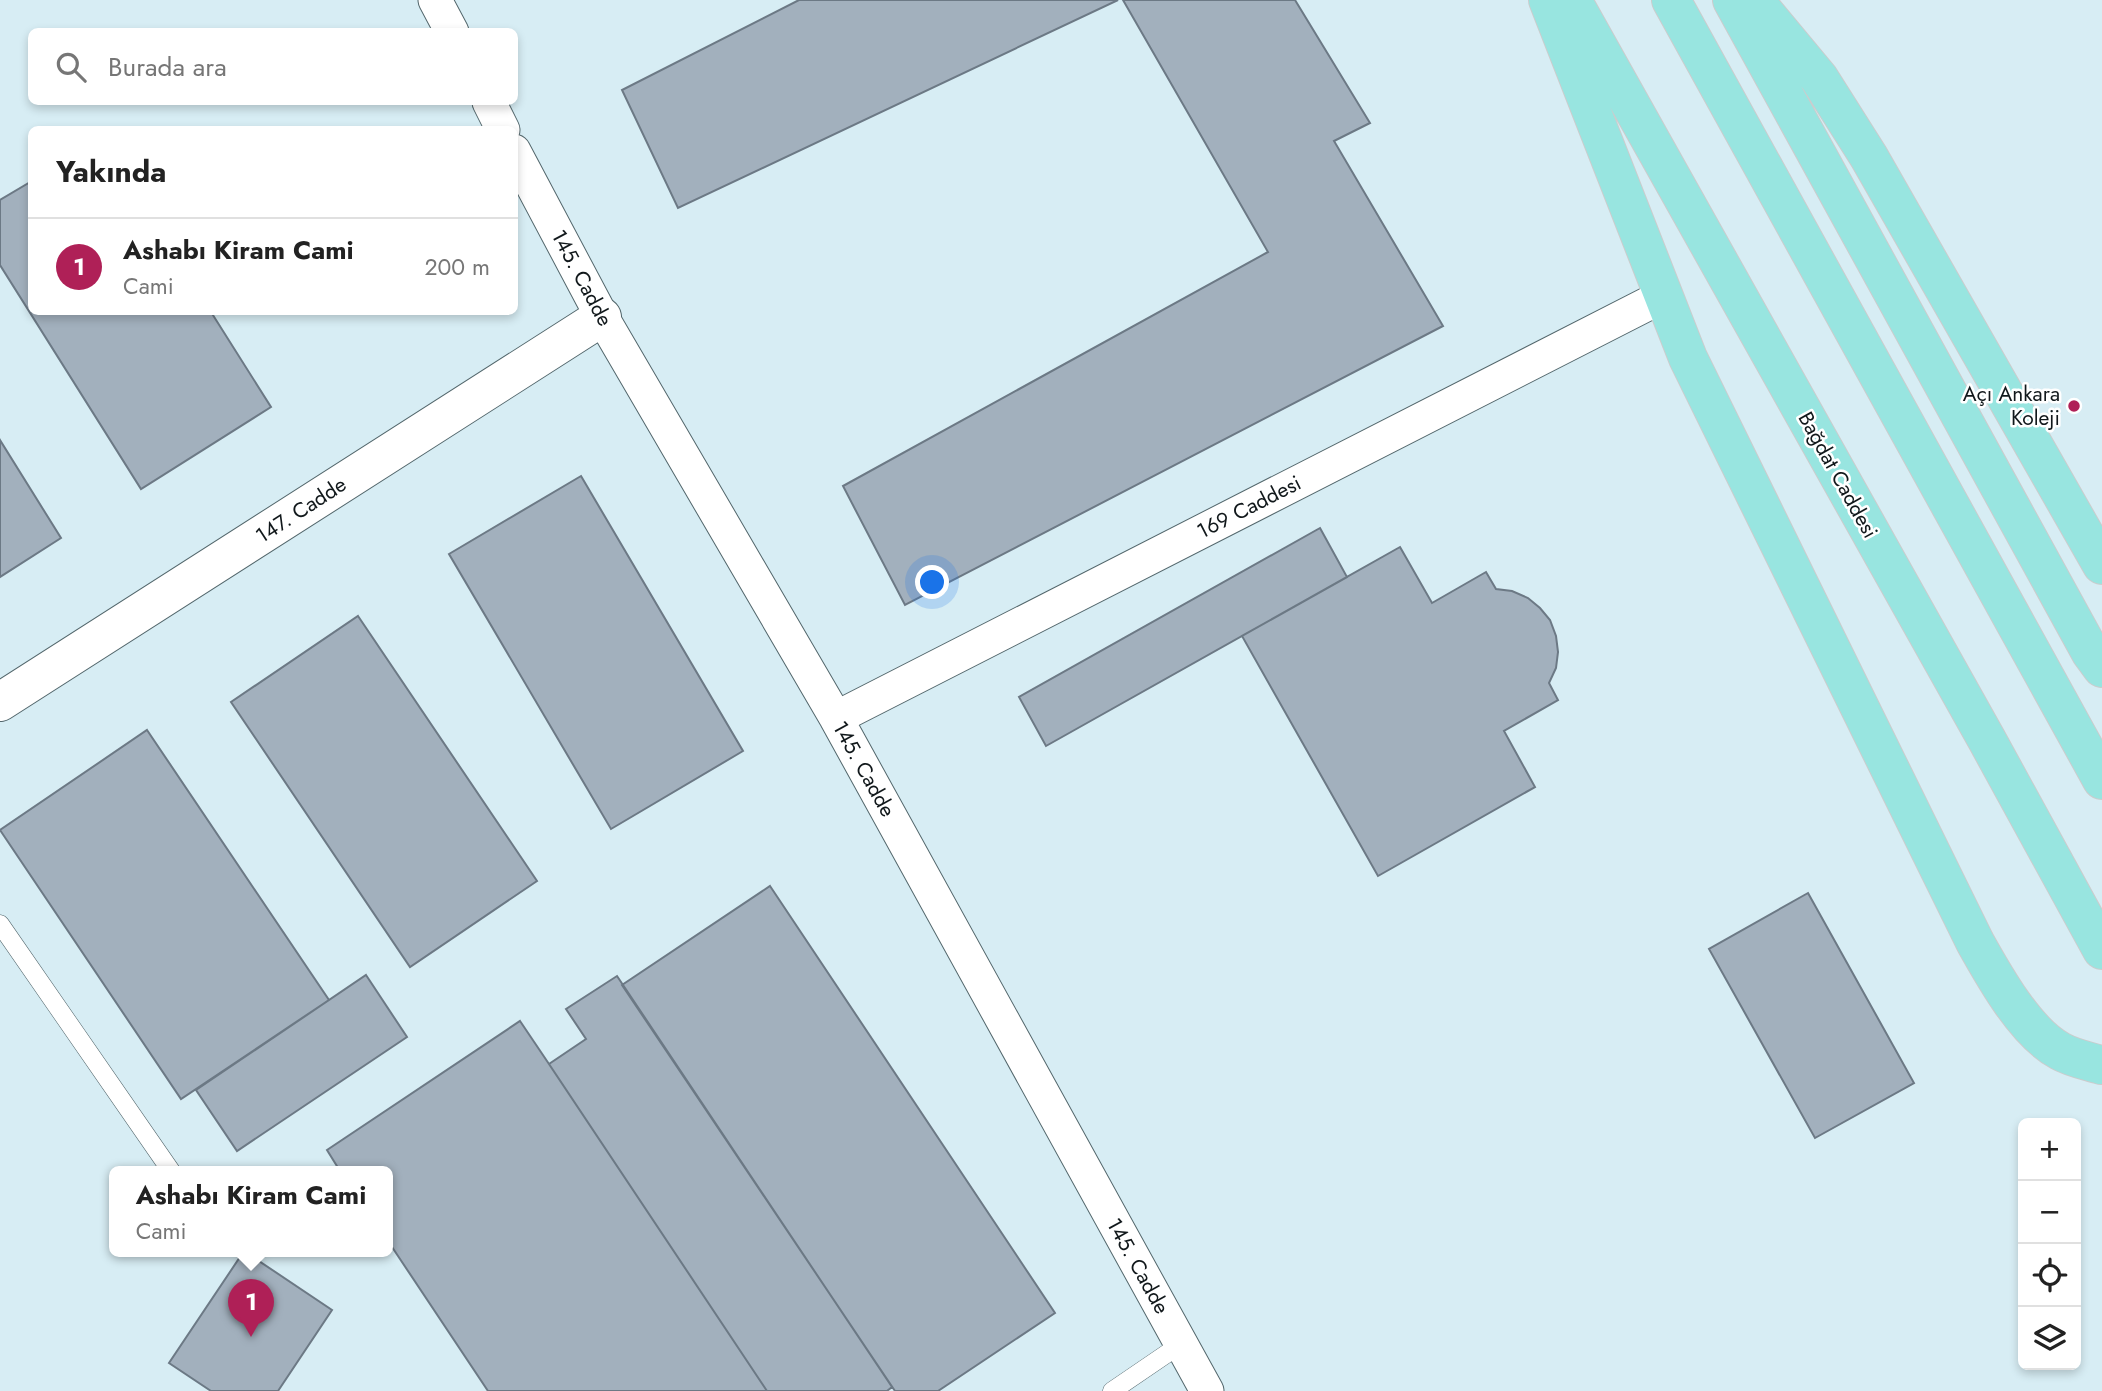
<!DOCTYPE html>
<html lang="tr">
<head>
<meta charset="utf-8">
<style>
  body { margin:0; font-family:Jost,sans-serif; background:#f6f6f6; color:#222 }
  .controls { position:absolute; right:21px; bottom:21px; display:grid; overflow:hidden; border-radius:10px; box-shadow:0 4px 10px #0003 }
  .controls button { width:63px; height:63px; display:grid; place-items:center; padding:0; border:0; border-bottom:2px solid #e0e0e0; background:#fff; color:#222; font:35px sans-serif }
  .you { position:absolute; left:933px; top:583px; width:24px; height:24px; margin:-18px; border:5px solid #fff; border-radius:50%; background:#1a73e8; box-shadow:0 0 0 10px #1a73e833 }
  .badge { display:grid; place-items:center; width:46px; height:46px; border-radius:50%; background:#af2057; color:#fff; font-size:23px; font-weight:700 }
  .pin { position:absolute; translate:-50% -58px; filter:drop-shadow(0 2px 4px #0008) }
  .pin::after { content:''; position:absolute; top:37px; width:24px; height:21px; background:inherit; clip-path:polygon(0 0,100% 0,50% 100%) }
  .popup { position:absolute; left:109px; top:1166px; width:284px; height:91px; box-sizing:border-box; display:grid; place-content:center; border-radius:10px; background:#fff; filter:drop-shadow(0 2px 5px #0005); font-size:23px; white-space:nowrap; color:#767676 }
  .popup b { font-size:26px; color:#222 }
  .popup::after { content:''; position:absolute; left:50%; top:100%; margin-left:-14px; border:14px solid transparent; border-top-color:#fff }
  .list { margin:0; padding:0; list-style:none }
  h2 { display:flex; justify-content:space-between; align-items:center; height:91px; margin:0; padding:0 28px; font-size:30px }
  h2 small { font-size:23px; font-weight:400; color:#767676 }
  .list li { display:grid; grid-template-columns:46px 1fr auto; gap:21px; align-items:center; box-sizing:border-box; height:98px; padding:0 28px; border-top:2px solid #e0e0e0 }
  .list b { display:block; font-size:26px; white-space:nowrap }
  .list p { margin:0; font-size:23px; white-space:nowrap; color:#767676 }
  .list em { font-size:23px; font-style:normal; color:#767676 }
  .icon { flex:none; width:38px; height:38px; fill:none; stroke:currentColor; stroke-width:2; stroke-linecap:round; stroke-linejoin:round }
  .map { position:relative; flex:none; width:2102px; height:1391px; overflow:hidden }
  .search { position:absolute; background:#fff; box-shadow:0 4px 10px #0003; left:28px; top:28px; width:490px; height:77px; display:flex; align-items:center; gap:18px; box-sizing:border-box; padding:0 24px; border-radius:10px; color:#767676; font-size:26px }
  .panel { position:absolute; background:#fff; box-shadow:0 4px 10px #0003; left:28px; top:126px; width:490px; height:189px; border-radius:10px }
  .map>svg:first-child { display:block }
</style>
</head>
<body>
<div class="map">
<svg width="2102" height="1391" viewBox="0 0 2102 1391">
  <rect width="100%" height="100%" fill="#d7edf4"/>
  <!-- building -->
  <path fill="#a2b0bd" stroke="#6c7985" stroke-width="2" d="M799,0H1118L678,208L622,90Z
    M1123,0H1295L1370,123L1334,141L1443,326L905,605L843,486L1268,252Z
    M32,181V312H211L271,407L141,489L0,265V200Z
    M0,440L61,538L0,577Z
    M581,476L743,751L611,829L449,554Z
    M1320,528L1347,577L1046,746L1019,697Z
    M1400,547L1432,603L1486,572L1496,589L1512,591L1528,598L1540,608L1550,620L1556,636L1558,652L1556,668L1549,683L1558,700L1504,731L1535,787L1378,876L1242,636Z
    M358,616L537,881L410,967L231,702Z
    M147,730L329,1000L181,1099L0,830Z
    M770,886L1055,1313L938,1391H895L622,985Z
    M1808,893L1914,1083L1815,1138L1709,949Z
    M366,975L407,1037L237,1151L196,1090Z
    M617,976L892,1387L887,1391H767L549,1064L586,1039L566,1009Z
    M520,1021L549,1064L767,1391H488L388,1241V1171H340L327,1150Z
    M244,1251L332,1310L278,1391H211L169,1363Z"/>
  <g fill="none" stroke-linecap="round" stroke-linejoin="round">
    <!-- service casing -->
    <g stroke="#53676c" stroke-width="19">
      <path id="service" d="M0,924L171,1171
        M1112,1391L1181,1344"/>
    </g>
    <!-- minor casing -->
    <g stroke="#53676c" stroke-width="35">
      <path id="minor" d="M435,0L452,32
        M489,102L503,130
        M514,151L602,317L836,718L1207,1391
        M836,718L1663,296"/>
    </g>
    <!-- tertiary casing -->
    <g stroke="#53676c" stroke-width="40">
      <path id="tertiary" d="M0,702L602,317"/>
    </g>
    <!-- primary casing -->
    <g stroke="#cbcccd" stroke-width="40">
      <path id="primary" d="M1548,0L1688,358L1975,942C1994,976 2025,1032 2060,1051C2072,1058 2088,1061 2101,1065
        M1572,0L1987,740L2102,950
        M1671,0L2102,780
        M1732,0L2091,653L2102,668
        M1754,0L1819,78L1869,157L2102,565"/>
    </g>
    <!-- service -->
    <use href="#service" stroke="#fff" stroke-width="18"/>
    <!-- minor -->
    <use href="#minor" stroke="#fff" stroke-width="33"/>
    <!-- tertiary -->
    <use href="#tertiary" stroke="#fff" stroke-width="38"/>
    <!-- primary -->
    <use href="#primary" stroke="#98e5e0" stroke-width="38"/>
  </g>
  <!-- markers -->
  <circle fill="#af2057" stroke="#fff" stroke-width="2.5" cx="2074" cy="406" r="7"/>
  <g text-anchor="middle" stroke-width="5" stroke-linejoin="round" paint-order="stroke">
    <!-- street labels -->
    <g font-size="21" fill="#11181b" stroke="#fff">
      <text transform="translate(582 278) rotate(62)" y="7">145. Cadde</text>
      <text transform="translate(1838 475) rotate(61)" y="7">Bağdat Caddesi</text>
      <text transform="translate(1249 507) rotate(-27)" y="7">169 Caddesi</text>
      <text transform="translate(301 510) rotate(-33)" y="7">147. Cadde</text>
      <text transform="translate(864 769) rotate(61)" y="7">145. Cadde</text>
      <text transform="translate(1138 1266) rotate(61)" y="7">145. Cadde</text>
    </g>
    <!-- poi labels -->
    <g font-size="21" fill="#11181b" stroke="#fff" text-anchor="end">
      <text x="2060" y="401">Açı Ankara<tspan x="2060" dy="24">Koleji</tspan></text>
    </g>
  </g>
</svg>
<div class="controls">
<button>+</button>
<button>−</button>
<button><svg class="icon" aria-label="locate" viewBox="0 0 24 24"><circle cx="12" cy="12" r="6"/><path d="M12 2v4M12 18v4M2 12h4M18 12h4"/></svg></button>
<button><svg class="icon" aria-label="layers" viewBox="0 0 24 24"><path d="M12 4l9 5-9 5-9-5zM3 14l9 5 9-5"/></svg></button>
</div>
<div class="you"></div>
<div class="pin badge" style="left:251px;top:1337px">1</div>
<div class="popup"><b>Ashabı Kiram Cami</b>Cami</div>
<div class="search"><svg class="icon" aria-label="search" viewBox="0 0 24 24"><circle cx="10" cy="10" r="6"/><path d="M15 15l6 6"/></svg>Burada ara</div>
<section class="panel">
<h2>Yakında<small></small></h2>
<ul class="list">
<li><span class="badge">1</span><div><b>Ashabı Kiram Cami</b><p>Cami</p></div><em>200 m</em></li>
</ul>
</section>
</div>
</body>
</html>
